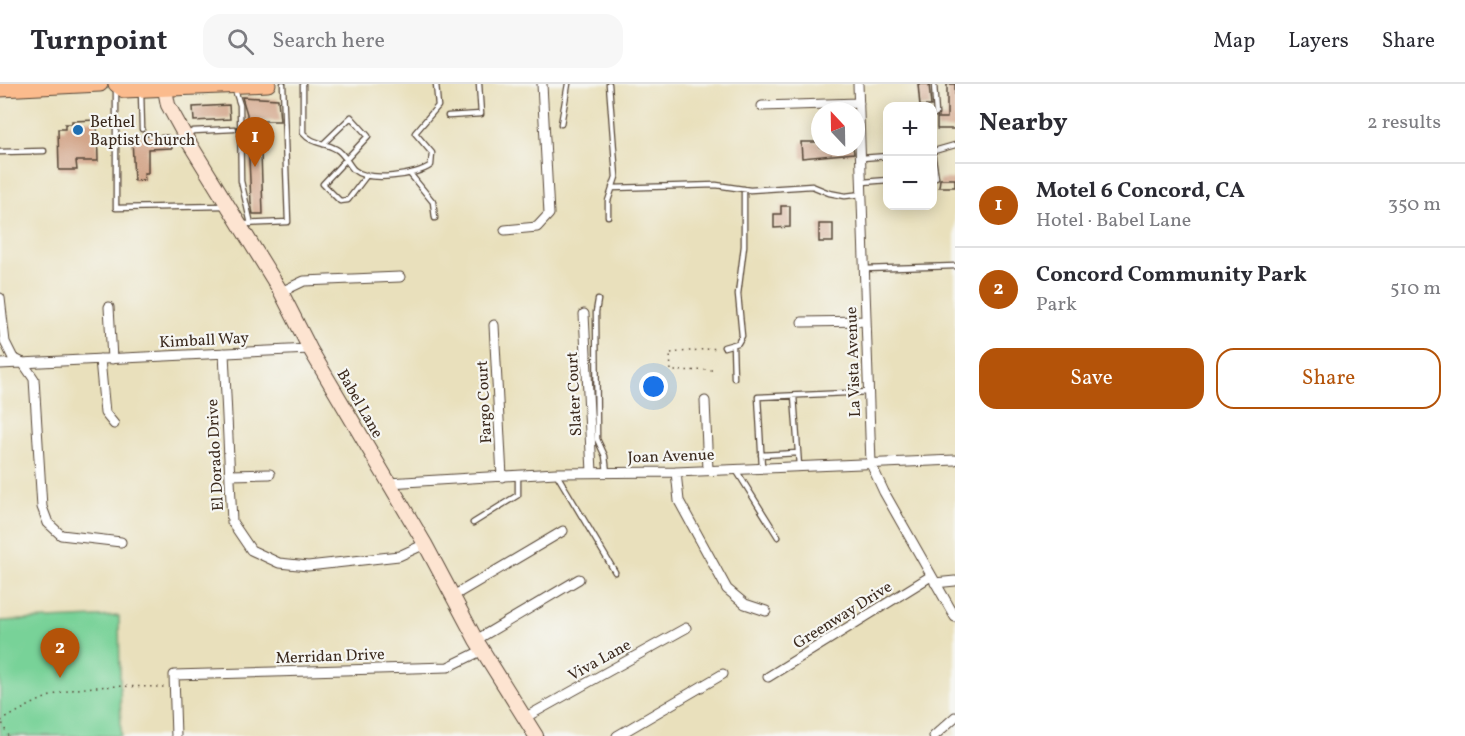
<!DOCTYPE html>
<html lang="en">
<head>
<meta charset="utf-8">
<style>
  body { margin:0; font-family:Vollkorn,serif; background:#f7f7f7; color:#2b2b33 }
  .controls { position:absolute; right:18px; top:18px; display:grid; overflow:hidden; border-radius:12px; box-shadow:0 3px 15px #0003 }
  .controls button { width:54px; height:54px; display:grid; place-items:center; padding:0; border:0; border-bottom:2px solid #e1e1e2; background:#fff; color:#2b2b33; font:30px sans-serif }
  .compass { position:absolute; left:811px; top:18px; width:54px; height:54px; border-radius:50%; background:#fff; box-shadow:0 3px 15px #0003; rotate:338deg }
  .you { position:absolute; left:654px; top:303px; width:21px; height:21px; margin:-15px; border:4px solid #fff; border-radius:50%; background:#1a73e8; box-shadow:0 0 0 9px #1a73e833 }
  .badge { display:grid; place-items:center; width:39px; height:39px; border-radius:50%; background:#b45309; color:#fff; font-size:20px; font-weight:700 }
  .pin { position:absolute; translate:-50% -50px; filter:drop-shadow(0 2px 3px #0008) }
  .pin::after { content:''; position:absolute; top:32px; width:21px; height:18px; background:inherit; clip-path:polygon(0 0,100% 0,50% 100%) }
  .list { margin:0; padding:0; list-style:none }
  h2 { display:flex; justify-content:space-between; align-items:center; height:78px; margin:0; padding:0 24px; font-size:26px }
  h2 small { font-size:20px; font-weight:400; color:#7c7c81 }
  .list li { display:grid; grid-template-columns:39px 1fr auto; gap:18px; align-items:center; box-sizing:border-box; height:84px; padding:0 24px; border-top:2px solid #e1e1e2 }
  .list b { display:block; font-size:22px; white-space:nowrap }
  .list p { margin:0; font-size:20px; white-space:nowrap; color:#7c7c81 }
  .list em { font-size:20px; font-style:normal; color:#7c7c81 }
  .actions { display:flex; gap:12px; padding:18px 24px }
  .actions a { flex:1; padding:14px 0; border:2px solid #b45309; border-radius:18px; text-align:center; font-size:21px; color:#b45309 }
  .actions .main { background:#b45309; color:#fff }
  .icon { flex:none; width:33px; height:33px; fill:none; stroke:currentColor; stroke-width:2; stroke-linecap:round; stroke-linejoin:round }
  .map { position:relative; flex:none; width:955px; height:652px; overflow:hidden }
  header { display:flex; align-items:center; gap:36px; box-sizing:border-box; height:84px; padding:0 30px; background:#fff; border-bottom:2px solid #e1e1e2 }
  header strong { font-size:28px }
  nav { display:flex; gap:33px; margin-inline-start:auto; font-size:21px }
  .search { width:420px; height:54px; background:#f7f7f7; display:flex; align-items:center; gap:15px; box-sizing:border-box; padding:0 21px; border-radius:18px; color:#7c7c81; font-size:22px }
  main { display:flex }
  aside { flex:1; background:#fff }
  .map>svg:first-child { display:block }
</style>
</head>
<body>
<header>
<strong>Turnpoint</strong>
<div class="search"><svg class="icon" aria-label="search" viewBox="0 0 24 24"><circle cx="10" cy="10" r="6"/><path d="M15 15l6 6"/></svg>Search here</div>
<nav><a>Map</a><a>Layers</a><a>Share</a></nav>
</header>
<main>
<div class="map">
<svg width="955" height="652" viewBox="0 0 955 652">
  <rect width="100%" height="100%" fill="#f6f6f2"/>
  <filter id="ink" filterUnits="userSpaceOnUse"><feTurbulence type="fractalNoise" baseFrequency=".0167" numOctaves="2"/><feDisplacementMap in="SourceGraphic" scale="12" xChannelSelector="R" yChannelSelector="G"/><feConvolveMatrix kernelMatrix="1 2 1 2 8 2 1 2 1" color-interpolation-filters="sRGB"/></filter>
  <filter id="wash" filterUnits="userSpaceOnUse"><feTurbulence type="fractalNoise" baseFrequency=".008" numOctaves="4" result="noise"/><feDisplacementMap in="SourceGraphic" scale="24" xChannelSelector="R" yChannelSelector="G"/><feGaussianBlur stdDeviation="1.35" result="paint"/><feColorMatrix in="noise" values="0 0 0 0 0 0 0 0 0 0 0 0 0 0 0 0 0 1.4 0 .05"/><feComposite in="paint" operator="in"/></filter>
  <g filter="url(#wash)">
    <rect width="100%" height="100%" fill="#e9e0bc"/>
    <!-- green -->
    <path fill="#78d298" stroke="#5a7e5b" stroke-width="1.5" d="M119,532L121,652H0V537Z"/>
    <g id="blocks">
      <!-- building -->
      <path fill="#d1a285" d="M918,0H929L931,22H920Z
        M947,0H955V45H937V34H947Z
        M242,13L278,15L280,37H260L263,130H253L251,119L247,30Z
        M229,21L230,35L194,37L193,23Z
        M97,36L98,77H76L77,86H59L58,45H65V40H72V37Z
        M168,51L172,64L148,65V89H144L145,96L134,97L132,53Z
        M801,58H820V63H853L854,69L802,74Z
        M940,95H955V103H939Z
        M781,122H790V143L774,144V130H781Z
        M819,140H833V158H819Z"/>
    </g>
  </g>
  <g filter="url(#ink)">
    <use href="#blocks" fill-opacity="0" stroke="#554536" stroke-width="1.5"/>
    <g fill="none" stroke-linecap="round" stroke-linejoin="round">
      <!-- lane casing -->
      <g stroke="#554536" stroke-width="7">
        <path id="lane" d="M303,0V49C312,60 324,58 336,65C344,69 348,80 354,86C368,98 417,92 431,81L432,69L415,49L438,22L436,0
          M934,0L936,30
          M116,3V124L224,122
          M234,3L240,21L241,97L251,140
          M141,8L142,45
          M448,32L481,30L479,0
          M561,40L568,0
          M187,51L193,47L234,45
          M323,60L351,33L368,52L323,100L340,117L348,116L367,91
          M934,67L955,61
          M0,68L44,67
          M932,68L936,93H932
          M862,74L888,72
          M411,91L433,118L435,134
          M863,98L888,96
          M612,104L716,101L750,106L812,102L829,109L845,112L862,110
          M608,132V117L616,93L609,0
          M241,140L288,138L283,0
          M864,185L955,182
          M598,216L596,228L597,355L605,372L607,388
          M733,261L734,294
          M724,263L738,259L742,252L738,210L744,162V105
          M794,312L799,382
          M761,371L798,369
          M762,383L758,313L869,308
          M736,386L778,453
          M556,389L615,488
          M473,439L518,411V392"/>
      </g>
      <!-- street casing -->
      <g stroke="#554536" stroke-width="11">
        <path id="street" d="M858,0L871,380L884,408L955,533
          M762,22L859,19
          M505,146L537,143L549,130L542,0
          M281,208L304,197L400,193
          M0,214L5,258L13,274L23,279L34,295L42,423L48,439L61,451L121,458
          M109,223L112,275
          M584,230L592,388
          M802,238L866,237
          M494,241L502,393
          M224,269L232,438L251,466L279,479L308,482L399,472L425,460
          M100,275L105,329L114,340
          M0,280L310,265
          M705,317L708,386
          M676,388L679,417L727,505L745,520L766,527
          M230,391L270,390
          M388,399L556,389L676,388L955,376
          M935,499L955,497
          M453,512L563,447
          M476,556L579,495
          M768,593L931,492
          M526,633L686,544
          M176,652L174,591L448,583L483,566
          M617,652L723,590
          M934,652L955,633"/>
      </g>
      <!-- secondary casing -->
      <g stroke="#554536" stroke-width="16">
        <path id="secondary" d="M164,0L168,21L185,52L281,208L310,265L425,460L476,556L536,652"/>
      </g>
      <!-- primary casing -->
      <g stroke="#554536" stroke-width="17">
        <path id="primary" d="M116,0L124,6L268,0
          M0,5L100,0"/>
      </g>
      <!-- path -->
      <path stroke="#554536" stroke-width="1.5" stroke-dasharray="1.5 4.5" stroke-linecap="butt" d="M712,286L671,287L670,269L718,264
        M0,634L8,652
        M1,637C15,629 29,621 43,615C81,598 124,603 164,603"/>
      <!-- lane -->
      <use href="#lane" stroke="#fff" stroke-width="4.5"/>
      <!-- street -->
      <use href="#street" stroke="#fff" stroke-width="9"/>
      <!-- secondary -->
      <use href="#secondary" stroke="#fde4d1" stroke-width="14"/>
      <!-- primary -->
      <use href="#primary" stroke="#fbbb8d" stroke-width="15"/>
    </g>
  </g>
  <!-- markers -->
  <circle fill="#1f6fb2" stroke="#f6f6f2" stroke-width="2" cx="78" cy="46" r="6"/>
  <g text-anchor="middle" stroke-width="4.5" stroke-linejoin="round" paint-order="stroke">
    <!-- poi labels -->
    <g font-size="16" fill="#3b2a1e" stroke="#f6f6f2" text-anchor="start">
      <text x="90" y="43">Bethel<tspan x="90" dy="18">Baptist Church</tspan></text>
    </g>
    <!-- street labels -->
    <g font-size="16" fill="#3b2a1e" stroke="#f6f6f2">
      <text transform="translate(204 255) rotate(-3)" y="6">Kimball Way</text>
      <text transform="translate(852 278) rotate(-92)" y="6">La Vista Avenue</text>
      <text transform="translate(573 310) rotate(-93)" y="6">Slater Court</text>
      <text transform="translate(483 318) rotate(-93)" y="6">Fargo Court</text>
      <text transform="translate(361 319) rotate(60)" y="6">Babel Lane</text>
      <text transform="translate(214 371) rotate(-93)" y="6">El Dorado Drive</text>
      <text transform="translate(671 371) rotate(-2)" y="6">Joan Avenue</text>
      <text transform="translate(842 530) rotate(-32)" y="6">Greenway Drive</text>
      <text transform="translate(330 571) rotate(-2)" y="6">Merridan Drive</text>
      <text transform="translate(599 575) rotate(-29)" y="6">Viva Lane</text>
    </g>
  </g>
</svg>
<div class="controls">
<button>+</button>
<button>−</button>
</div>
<svg class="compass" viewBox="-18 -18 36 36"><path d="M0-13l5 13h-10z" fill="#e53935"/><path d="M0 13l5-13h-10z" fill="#7c7c81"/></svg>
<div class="you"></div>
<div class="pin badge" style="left:255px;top:83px">1</div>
<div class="pin badge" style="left:60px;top:594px">2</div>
</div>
<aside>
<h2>Nearby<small>2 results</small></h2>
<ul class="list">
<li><span class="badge">1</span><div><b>Motel 6 Concord, CA</b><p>Hotel · Babel Lane</p></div><em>350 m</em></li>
<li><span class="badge">2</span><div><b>Concord Community Park</b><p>Park</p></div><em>510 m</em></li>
</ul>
<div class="actions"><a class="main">Save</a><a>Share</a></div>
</aside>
</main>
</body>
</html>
